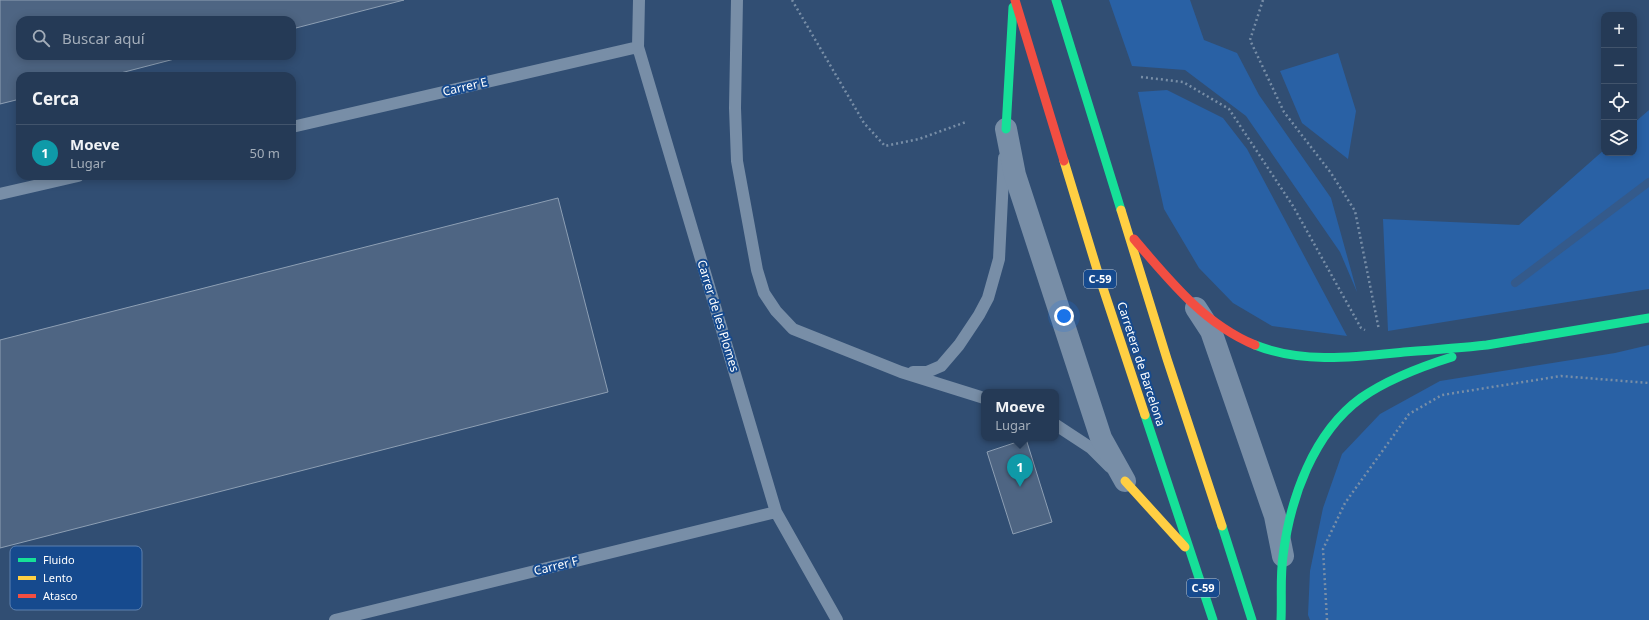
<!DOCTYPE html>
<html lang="es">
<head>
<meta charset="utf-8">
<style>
  body { margin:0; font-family:"Noto Sans",sans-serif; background:#2d415c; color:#f1f3f6 }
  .controls { position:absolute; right:12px; top:12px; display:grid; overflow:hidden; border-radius:8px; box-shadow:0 2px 10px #0003 }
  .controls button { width:36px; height:36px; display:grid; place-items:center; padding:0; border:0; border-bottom:1px solid #42546c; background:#253a56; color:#f1f3f6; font:20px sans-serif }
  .you { position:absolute; left:1064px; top:316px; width:14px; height:14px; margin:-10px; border:3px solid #fff; border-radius:50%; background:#1a73e8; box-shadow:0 0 0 6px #1a73e833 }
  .badge { display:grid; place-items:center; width:26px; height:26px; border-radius:50%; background:#90b9f0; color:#fff; font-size:13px; font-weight:700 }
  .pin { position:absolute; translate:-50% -33px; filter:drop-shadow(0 1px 2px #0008) }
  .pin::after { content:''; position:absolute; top:21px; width:14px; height:12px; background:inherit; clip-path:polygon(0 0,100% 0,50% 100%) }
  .popup { position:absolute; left:981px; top:389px; width:78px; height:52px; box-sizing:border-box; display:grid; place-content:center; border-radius:8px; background:#253a56; filter:drop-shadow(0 1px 3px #0005); font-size:13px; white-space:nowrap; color:#a3adb9 }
  .popup b { font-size:15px; color:#f1f3f6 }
  .popup::after { content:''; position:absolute; left:50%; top:100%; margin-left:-8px; border:8px solid transparent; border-top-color:#253a56 }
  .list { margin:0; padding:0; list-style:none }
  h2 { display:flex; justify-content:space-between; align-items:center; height:52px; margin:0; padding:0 16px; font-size:17px }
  h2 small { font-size:13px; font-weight:400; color:#a3adb9 }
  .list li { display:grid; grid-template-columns:26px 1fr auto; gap:12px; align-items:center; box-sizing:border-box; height:56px; padding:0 16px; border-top:1px solid #42546c }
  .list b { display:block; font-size:15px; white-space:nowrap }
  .list p { margin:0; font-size:13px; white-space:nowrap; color:#a3adb9 }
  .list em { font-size:13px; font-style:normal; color:#a3adb9 }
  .icon { flex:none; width:22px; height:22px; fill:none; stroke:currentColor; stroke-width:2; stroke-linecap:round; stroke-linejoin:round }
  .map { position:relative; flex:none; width:1649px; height:620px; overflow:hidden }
  .search { position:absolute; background:#253a56; box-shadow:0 2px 10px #0003; left:16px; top:16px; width:280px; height:44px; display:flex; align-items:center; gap:10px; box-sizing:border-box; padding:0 14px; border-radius:12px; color:#a3adb9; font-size:15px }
  .panel { position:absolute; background:#253a56; box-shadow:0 2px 10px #0003; left:16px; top:72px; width:280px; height:108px; border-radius:12px }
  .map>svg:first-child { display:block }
</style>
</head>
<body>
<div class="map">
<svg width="1649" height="620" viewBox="0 0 1649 620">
  <rect width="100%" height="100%" fill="#314e73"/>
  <!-- green -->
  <path fill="#2961a5" d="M1109,0H1190L1204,40L1237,53L1259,95L1331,198L1357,292L1340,252L1246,116L1185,70L1132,66Z
    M1338,53L1356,111L1348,159L1302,123L1280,71Z
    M1167,90L1223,118L1247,149L1347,336L1272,326L1233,303L1199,268L1164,209L1138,92Z
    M1649,110V289L1388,331L1383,219L1519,225L1604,150V153H1634V123Z
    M1649,345V620H1310L1308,615L1310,571L1323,508L1342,454L1380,414L1440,381L1615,353Z"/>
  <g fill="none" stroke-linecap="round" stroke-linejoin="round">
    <!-- stream -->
    <path stroke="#345a8b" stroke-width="8" d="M1515,283L1649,182"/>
  </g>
  <!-- building -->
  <path fill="#4e6583" stroke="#8d9fb4" d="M0,0H404L292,29V20H20V56H186L109,76H20V99L0,104Z
    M558,198L608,392L0,548V340Z
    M1026,439L1052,522L1013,534L987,452Z"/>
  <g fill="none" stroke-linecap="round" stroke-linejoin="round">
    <!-- path -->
    <path stroke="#788ea7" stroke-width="2.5" stroke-dasharray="2 3" stroke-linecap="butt" d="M792,0L864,123L885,146L919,139L966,122
      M1263,0L1250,40L1284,112L1331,173L1355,211L1379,330
      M1141,77L1183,82L1229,109L1293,206L1361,328L1365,330
      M1327,620L1323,549L1345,503L1409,414L1442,395L1561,376L1649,383"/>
    <!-- lane -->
    <path stroke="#788ea7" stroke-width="12" d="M639,0L638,47L776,512L837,620
      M737,0L735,108L737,161L757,270L764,293L776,311L793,329L901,372L984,398
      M292,127L638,47
      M0,194L78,176
      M913,372H927L941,366L959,345L979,315L988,298L999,259L1004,158
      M1056,425L1091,448L1110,467
      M335,620L776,512"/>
    <!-- street -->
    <path stroke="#788ea7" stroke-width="22" d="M1006,129L1015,175L1101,438L1125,481
      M1196,308L1211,331L1275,516L1283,556"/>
    <!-- fast -->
    <path stroke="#16e098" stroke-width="9" d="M1056,0L1121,210
      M1006,129L1013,7
      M1255,345C1303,364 1355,357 1404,352C1432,350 1459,348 1487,345
      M1487,345L1649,318
      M1145,415L1213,620
      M1222,526L1252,620
      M1281,620C1282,599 1280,577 1283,556C1290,499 1313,433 1361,398C1388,379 1420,367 1452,357"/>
    <!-- slow -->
    <path stroke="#ffcf43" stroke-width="9" d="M1064,161L1099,276L1145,415
      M1121,210L1167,359L1222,526
      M1125,481L1185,547"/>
    <!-- jam -->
    <path stroke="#f24e42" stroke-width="9" d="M1015,0L1064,161
      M1134,239C1169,280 1204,324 1255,345"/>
  </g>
  <g text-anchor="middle" stroke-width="4" stroke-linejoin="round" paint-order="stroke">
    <!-- shield labels -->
    <g fill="#164a8e" stroke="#b9c9dd" stroke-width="1">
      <rect x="1084" y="270" width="32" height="18" rx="3"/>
      <rect x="1187" y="579" width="32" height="18" rx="3"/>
    </g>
    <g font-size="11" font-weight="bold" fill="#fff">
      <text x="1100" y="283">C-59</text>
      <text x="1203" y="592">C-59</text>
    </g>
    <!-- street labels -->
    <g font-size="12" fill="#fff" stroke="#164a8e">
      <text transform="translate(465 87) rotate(-13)" y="4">Carrer E</text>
      <text transform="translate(718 316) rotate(73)" y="4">Carrer de les Plomes</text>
      <text transform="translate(1141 364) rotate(72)" y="4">Carretera de Barcelona</text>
      <text transform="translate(556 566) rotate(-14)" y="4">Carrer F</text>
    </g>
  </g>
  <!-- legend -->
  <rect x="10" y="546" width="132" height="64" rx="6" fill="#164a8e" stroke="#5c80b0" stroke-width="1"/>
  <rect x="18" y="558" width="18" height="4" fill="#16e098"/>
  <rect x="18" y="576" width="18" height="4" fill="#ffcf43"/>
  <rect x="18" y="594" width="18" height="4" fill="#f24e42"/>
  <g font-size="11" fill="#fff">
    <text x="43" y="564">Fluido</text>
    <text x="43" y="582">Lento</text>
    <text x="43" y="600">Atasco</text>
  </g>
</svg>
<div class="controls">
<button>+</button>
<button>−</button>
<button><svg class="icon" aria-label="locate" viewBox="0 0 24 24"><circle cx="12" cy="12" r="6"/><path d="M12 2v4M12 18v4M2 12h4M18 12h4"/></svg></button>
<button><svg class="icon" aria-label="layers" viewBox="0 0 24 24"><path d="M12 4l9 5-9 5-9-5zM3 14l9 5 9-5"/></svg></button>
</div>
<div class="you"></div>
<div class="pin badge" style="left:1020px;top:487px;background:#0f9aa8">1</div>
<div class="popup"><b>Moeve</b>Lugar</div>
<div class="search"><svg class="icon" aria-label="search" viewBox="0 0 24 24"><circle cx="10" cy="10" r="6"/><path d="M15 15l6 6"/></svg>Buscar aquí</div>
<section class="panel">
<h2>Cerca<small></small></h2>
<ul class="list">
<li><span class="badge" style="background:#0f9aa8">1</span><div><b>Moeve</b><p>Lugar</p></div><em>50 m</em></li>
</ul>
</section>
</div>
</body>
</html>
